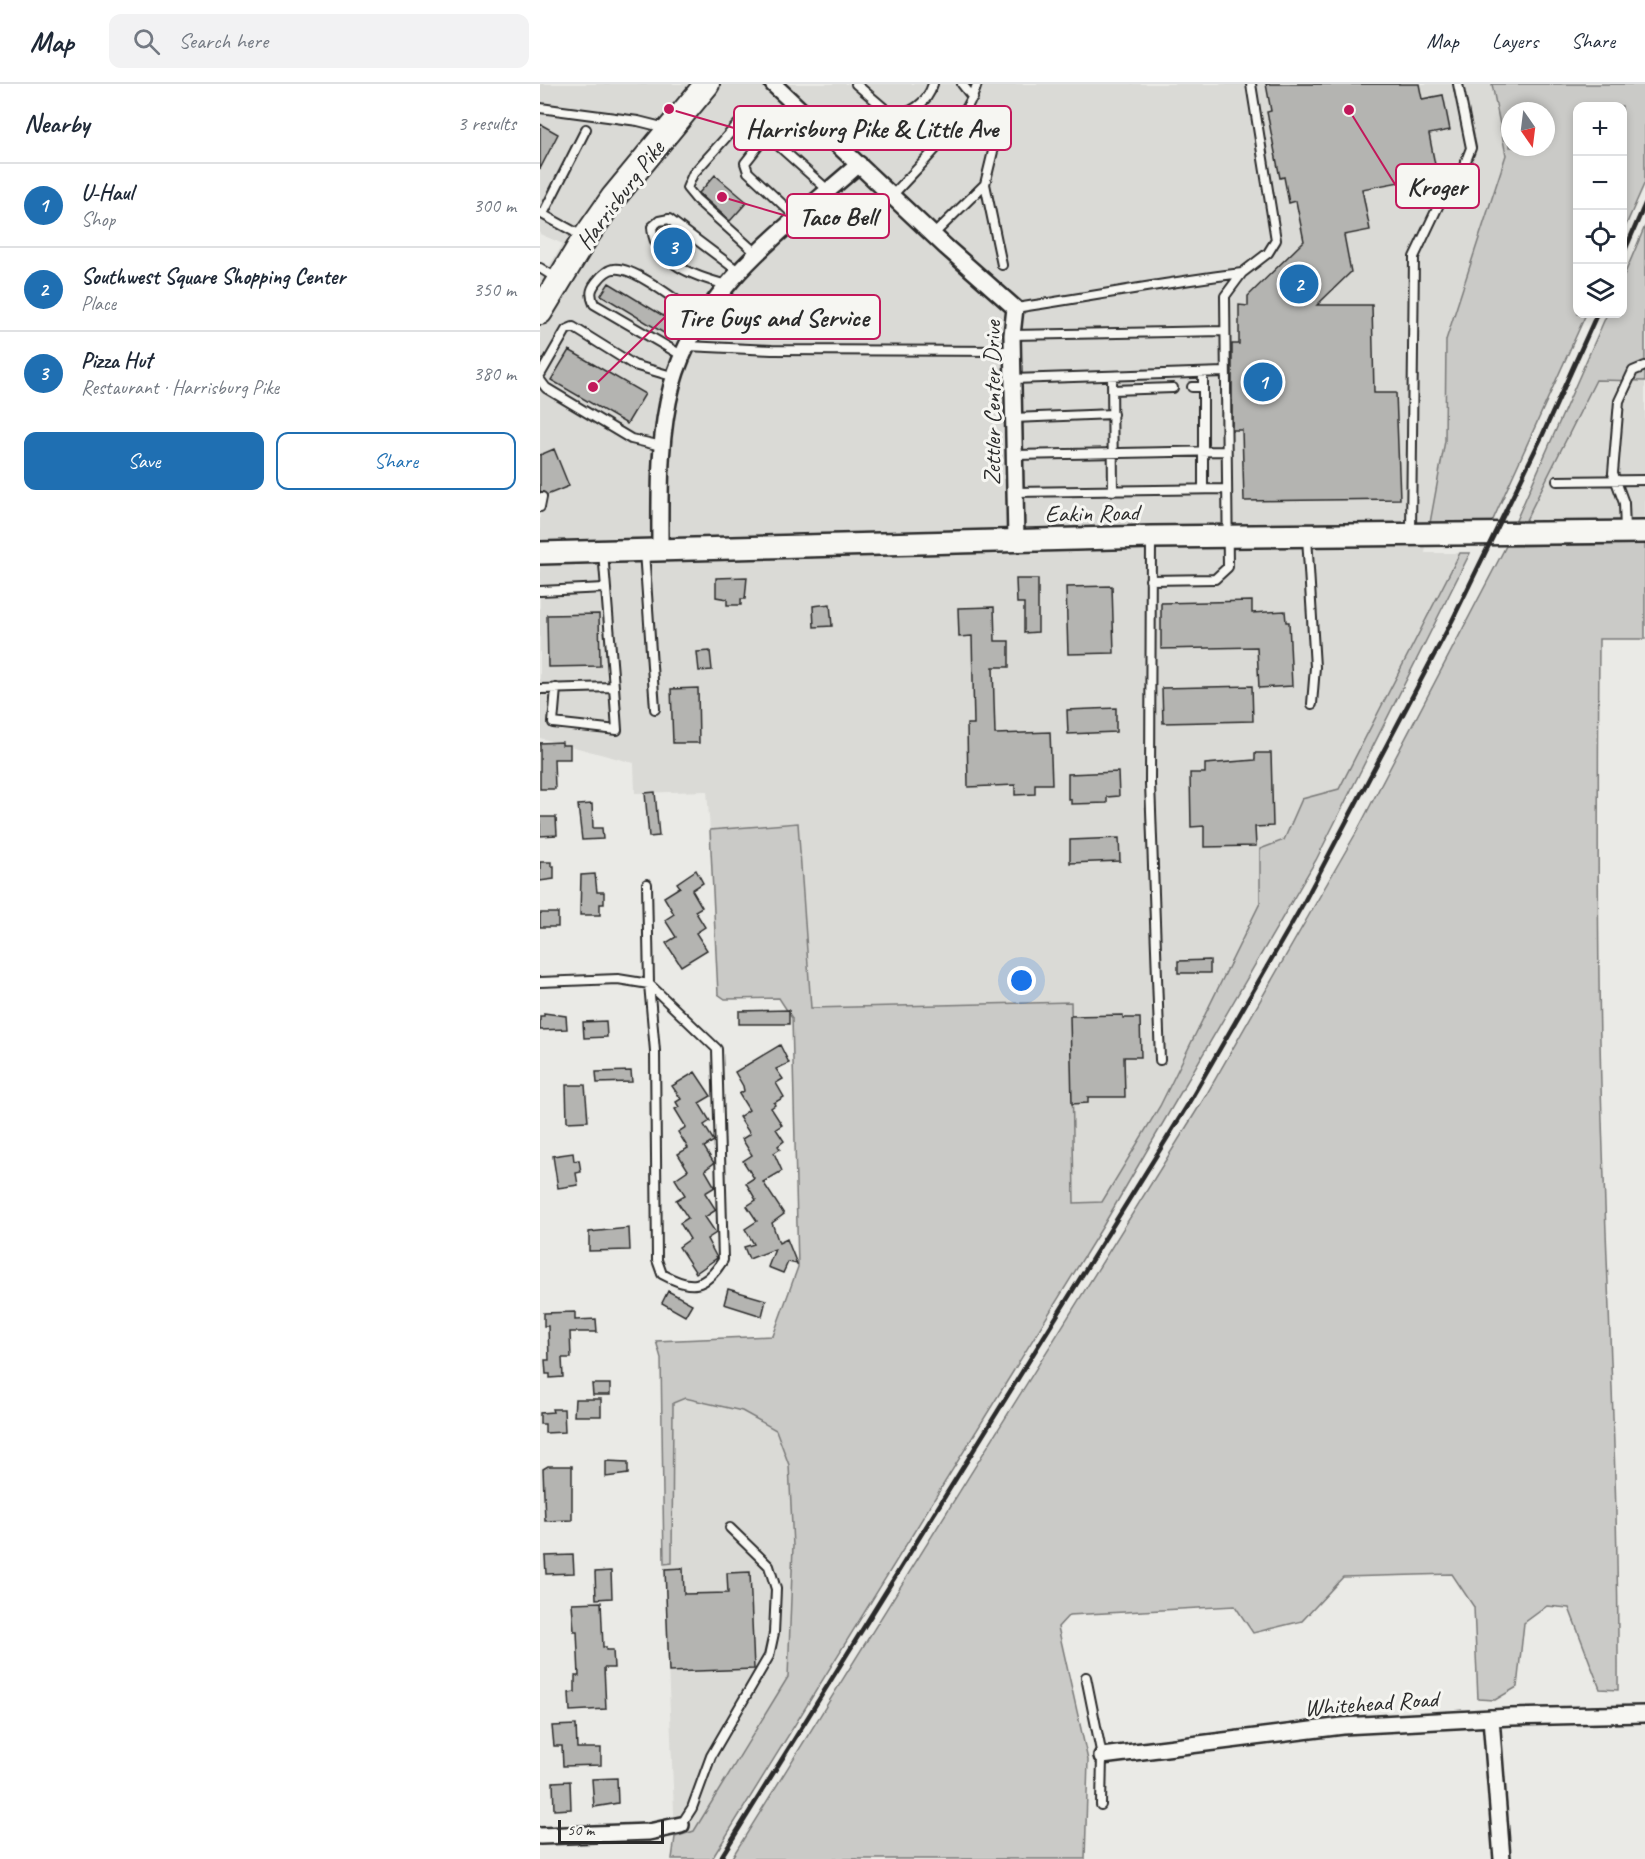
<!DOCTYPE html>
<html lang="en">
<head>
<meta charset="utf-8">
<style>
  body { margin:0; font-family:Caveat,sans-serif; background:#f2f2f3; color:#1f2937 }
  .controls { position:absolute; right:18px; top:18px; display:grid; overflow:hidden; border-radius:12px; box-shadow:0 3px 9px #0003 }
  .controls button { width:54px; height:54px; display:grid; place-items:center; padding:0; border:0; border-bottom:2px solid #e0e1e3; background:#fff; color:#1f2937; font:30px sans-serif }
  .compass { position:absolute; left:961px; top:18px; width:54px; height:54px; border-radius:50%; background:#fff; box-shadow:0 3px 9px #0003; rotate:166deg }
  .scale { position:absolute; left:18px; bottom:15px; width:106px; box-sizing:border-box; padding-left:6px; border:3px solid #2b2b2b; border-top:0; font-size:16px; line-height:21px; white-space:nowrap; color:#2b2b2b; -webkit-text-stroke:4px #f6f6f2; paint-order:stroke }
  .you { position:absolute; left:482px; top:897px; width:21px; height:21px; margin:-15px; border:4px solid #fff; border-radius:50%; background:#1a73e8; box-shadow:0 0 0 9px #1a73e833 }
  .badge { display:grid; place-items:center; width:39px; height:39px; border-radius:50%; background:#1f6fb2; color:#fff; font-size:20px; font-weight:700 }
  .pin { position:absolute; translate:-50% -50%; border:3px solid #fff; box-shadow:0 2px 6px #0006 }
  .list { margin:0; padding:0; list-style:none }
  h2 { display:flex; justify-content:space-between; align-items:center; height:78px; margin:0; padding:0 24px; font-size:26px }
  h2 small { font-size:20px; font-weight:400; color:#747a83 }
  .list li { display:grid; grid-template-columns:39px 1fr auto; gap:18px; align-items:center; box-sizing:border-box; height:84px; padding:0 24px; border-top:2px solid #e0e1e3 }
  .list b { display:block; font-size:22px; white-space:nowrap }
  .list p { margin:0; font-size:20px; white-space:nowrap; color:#747a83 }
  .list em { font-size:20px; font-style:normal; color:#747a83 }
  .actions { display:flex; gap:12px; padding:18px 24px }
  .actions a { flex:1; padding:14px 0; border:2px solid #1f6fb2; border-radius:12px; text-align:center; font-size:21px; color:#1f6fb2 }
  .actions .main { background:#1f6fb2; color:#fff }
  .icon { flex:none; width:33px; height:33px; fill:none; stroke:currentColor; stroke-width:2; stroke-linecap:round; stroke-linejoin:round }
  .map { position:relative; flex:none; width:1105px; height:1775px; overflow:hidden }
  header { display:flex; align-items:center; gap:36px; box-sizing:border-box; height:84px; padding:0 30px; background:#fff; border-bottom:2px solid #e0e1e3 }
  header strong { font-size:28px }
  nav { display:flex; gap:33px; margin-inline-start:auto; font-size:21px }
  .search { width:420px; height:54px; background:#f2f2f3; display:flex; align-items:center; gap:15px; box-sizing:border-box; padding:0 21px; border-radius:12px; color:#747a83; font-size:22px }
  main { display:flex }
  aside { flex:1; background:#fff }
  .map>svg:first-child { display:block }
</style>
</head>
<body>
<header>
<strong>Map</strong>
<div class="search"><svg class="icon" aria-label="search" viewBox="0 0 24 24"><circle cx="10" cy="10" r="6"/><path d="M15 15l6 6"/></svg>Search here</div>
<nav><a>Map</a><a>Layers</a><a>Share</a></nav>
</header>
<main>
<aside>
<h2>Nearby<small>3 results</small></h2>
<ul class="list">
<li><span class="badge">1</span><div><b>U-Haul</b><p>Shop</p></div><em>300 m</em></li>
<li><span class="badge">2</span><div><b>Southwest Square Shopping Center</b><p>Place</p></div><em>350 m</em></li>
<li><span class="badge">3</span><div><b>Pizza Hut</b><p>Restaurant · Harrisburg Pike</p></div><em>380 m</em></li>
</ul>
<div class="actions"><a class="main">Save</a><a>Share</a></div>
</aside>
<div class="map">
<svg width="1105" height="1775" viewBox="0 0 1105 1775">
  <rect width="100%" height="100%" fill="#eaeae6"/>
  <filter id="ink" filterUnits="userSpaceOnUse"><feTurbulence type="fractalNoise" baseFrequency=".0167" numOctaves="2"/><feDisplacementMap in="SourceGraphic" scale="12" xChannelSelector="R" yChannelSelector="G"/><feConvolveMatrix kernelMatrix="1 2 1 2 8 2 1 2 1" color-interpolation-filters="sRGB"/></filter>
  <g filter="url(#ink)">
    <!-- built -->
    <path fill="#dadad6" d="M0,0H952L966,71L906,256L905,357L885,469H920L799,705L762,715L744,756L720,765V819L620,1022L562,1118L534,1119L531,918L271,924L258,739L170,746L167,707L95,709L94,679L0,654V181L8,184L23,160L0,150Z
      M1056,295L1105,297V460L983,462L984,440Z
      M145,1314L202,1327L236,1346L249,1381L253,1462L248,1593L154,1747L135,1753L124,1480L132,1479L133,1319Z"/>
    <!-- green -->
    <path fill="#cacac7" stroke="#7a7a79" stroke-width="1.5" fill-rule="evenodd" d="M952,0H1105V98L1083,148L1082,22H1038V230H1046L952,438L890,439L905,357L906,256L966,71ZM970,27H1006V63H970Z
      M1105,142V297L1056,296L984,440L974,441L1067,230H1082L1083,194Z
      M1105,460V555H1059C1058,716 1057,876 1062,1036C1068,1226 1079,1416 1078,1606L1060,1605L1029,1524L1007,1522L984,1539L977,1603L955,1616L938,1615L934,1523L912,1490L803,1493L762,1537L713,1549L695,1522L529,1531L518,1543L548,1676L545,1775H191L665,1013L816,749L966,462Z
      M920,469H930L776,776L563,1142L172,1775H132L135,1753L154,1747L248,1593L253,1462L249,1381L236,1346L202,1327L145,1314L133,1319L132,1479L124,1480L121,1274L116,1257L233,1252L258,1183L252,934L239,914L185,915L178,910L170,746L258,739L271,924L531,918L534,1119L562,1118L620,1022L720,819V765L744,756L762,715L799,705Z"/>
    <!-- building -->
    <path fill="#b4b4b1" stroke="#2b2b2b" stroke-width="1.5" d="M726,0H879L882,15L903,11L910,46L889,50L897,91L822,105L830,146L804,151L811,188L777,221H832L834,309H856L860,415L704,417L702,346H692V260H699V221L708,222V212L764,157L756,117L749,119L744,93L740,94L727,28L731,27Z
      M0,40L18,50L0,85Z
      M175,91L207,118L190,137L159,109Z
      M127,148L155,167L146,180L125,163L119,150Z
      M69,199L135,239L127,251L61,211Z
      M29,266L105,310L87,340L11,296Z
      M14,365L29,402L7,411L0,407V371Z
      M207,493L205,515H201V521H187V515L176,513V494Z
      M476,495H498V548L484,549V519H477Z
      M572,502L574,569L528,570L526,503Z
      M712,517V529L745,527L746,538H749L752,602L719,604L717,563L621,565V519Z
      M290,520L292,542L274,543L273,522Z
      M454,523L455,557H469V583H453L455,650L510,648L512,700H495V710L475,711V701L428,703L427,640H434L432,552L419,553L418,524Z
      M59,530L60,582L8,583L7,531Z
      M170,567L172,586L159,587L157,568Z
      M712,602L713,637L623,639L622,604Z
      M158,604L159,659H133L131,605Z
      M576,624V648L528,650L527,626Z
      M22,658V661H30V675H14L15,705H0V659Z
      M715,669H731L733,742L715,743L716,762L664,763V742L651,743L650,689H665V680L715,676Z
      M578,688L579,712L567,713V719L531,720V715H528V690Z
      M115,708L119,752L109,753L105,709Z
      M52,720L53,744H62L63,755L42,756L38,721Z
      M0,733H16L17,751L0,752Z
      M579,754L580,777L530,779V756Z
      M0,778H11V782H14V795L0,797Z
      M156,786L163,799L152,806L162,823L155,827L165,843L156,849L167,866L141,882L126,859L136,853L125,836L134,830L124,813L140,803L137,799Z
      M55,790L57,808H64V820H60V831H40L41,791Z
      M0,829H18V843H0Z
      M670,876V889H638V877Z
      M249,926V940H199V927Z
      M4,929L26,932L27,945L0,946V932H4Z
      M583,931V934H600L601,973H584L585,1013H548V1019L532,1020L530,932Z
      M66,937L67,953L44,954L43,938Z
      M240,961L249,979L236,985L243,995L236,999L244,1013L234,1019L235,1021L231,1024L242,1041L236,1045L244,1057L238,1062L240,1065L234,1069L242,1087L223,1098L244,1130L232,1139L239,1159L247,1155L257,1180L248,1178L243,1189L228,1183L235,1165L209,1175L204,1163L214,1160L205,1145L217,1137L207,1122L216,1116L206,1099L214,1094L203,1077L212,1071L202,1055L210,1050L199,1033L209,1026L199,1010L204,1007L203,1002L195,988Z
      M91,987L92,998L57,999L56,988Z
      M155,988L171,1012L159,1019L170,1037L164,1041L174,1057L164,1063L174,1079L165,1086L175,1103L165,1109L176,1126L165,1133L176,1149L167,1155L177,1174L156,1189L139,1163L150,1155L140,1139L148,1134L136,1116L145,1111L135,1095L148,1086L138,1070L148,1064L138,1048L146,1043L135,1025L139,1023L136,1018L141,1015L132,1002Z
      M26,1001H45L48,1037L27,1038Z
      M33,1069L34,1077L39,1076L41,1088L36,1089L38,1101L18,1104L13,1072Z
      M89,1144L90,1166L49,1167V1148Z
      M188,1205L226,1216L222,1232L184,1220Z
      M128,1207L152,1220L145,1232L122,1219Z
      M35,1228V1236L56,1235L57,1248H30L31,1274H22L23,1293L10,1294V1290H6L5,1276H9L8,1242H4V1229Z
      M52,1300H70V1311H53Z
      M35,1315H61V1332H34Z
      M12,1325H24L25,1348L5,1349V1340H0V1329L13,1328Z
      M66,1377L88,1378V1390L66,1393Z
      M8,1382H32V1436L5,1437L3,1385Z
      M33,1471L34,1489L6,1490L5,1472Z
      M143,1484L144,1510L188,1509L187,1489L210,1488L214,1585L129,1588L125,1485Z
      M71,1487L72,1514L56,1515L55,1488Z
      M61,1518L63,1563H66V1566H73L74,1584H64L66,1625L30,1627L29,1609L35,1608V1592H39L37,1547H34L32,1519Z
      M36,1641L37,1664H61V1681L23,1682L22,1662H14L12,1642Z
      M77,1694L78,1719L54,1723L52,1695Z
      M30,1697L31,1725L14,1726L13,1698Z"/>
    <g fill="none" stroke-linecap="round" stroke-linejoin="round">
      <!-- lane casing -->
      <g stroke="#2b2b2b" stroke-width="12">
        <path id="lane" d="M316,0L393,66
          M422,0L433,14
          M0,24L98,37L126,44
          M350,31C370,31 387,20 393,0
          M227,51L205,79L208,88L257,134
          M445,100L462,181
          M352,112C380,80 426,40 437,0
          M0,129L44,153
          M3,130L46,45
          M393,151L445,100L456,55L426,59L412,45
          M216,169L156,115L147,104L153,90L198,40L205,34L213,39L289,107
          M0,184L16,194
          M187,201C157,193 114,180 112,143L119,137L129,135L198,187
          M475,224C551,213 626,198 702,189
          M472,251L684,247
          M147,262L232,266L472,267
          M143,272L54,220C49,209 51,204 59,195C62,191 69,185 74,185C95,182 144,223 163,235
          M0,291L26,246L33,243L94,281L135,293
          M572,292L573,407
          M473,295L684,288
          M0,296L6,304L91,355L122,362
          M652,303H663
          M572,306L633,304
          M473,334L573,330
          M474,371L685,367
          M1017,397L1105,396
          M663,405V289
          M475,408L685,405
          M0,423L2,413
          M1085,447L1084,419L1073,389L1079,317L1093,287L1105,282
          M871,448L874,173L903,112L922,87L931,64L918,0
          M767,453L775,583L772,620
          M611,455L610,699L620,976
          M104,467L115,625
          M610,496L675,495L688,483L685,212L702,189L728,169L736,156L711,0
          M0,507L65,504
          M16,604L13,639L77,646L74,603
          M0,605L74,603L63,468
          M0,898L78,895L109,900L177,965L183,1176C165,1205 151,1206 122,1190L117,1176L115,967L109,900L107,800
          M546,1593L562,1672L561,1721
          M141,1741L152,1724L171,1672L229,1572L234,1549L236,1505L229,1482L190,1444"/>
      </g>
      <!-- street casing -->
      <g stroke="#2b2b2b" stroke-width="20">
        <path id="street" d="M233,0L406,163L475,224L472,251L476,457
          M120,465C120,410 118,354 132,301C158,204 248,143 319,80
          M951,1634L962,1775
          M562,1672L803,1642L971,1633L1105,1630
          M0,1752L109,1748L141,1741"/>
      </g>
      <!-- secondary casing -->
      <g stroke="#2b2b2b" stroke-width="26">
        <path id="secondary" d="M0,469L611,453L1105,448"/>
      </g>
      <!-- primary casing -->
      <g stroke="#2b2b2b" stroke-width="28">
        <path id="primary" d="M0,228L45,154L73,114L167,0"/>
      </g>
      <!-- lane -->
      <use href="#lane" stroke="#f6f6f2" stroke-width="8"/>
      <!-- street -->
      <use href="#street" stroke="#f6f6f2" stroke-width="15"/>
      <!-- secondary -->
      <use href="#secondary" stroke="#f6f6f2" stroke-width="21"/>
      <!-- primary -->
      <use href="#primary" stroke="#f6f6f2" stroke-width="24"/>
      <!-- rail -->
      <path stroke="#2b2b2b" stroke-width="4.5" d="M1082,173L1105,120
        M180,1775L647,1022L763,820L912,537L1003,350L1057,230"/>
    </g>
  </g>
  <g text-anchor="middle" stroke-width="6" stroke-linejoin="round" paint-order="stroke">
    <!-- street labels -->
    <g font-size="24" fill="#2b2b2b" stroke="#f6f6f2">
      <text transform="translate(80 111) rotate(-53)" y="8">Harrisburg Pike</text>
      <text transform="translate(452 319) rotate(-90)" y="8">Zettler Center Drive</text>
      <text transform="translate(552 429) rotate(-1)" y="8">Eakin Road</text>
      <text transform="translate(831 1619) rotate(-4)" y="8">Whitehead Road</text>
    </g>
  </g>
  <!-- callouts -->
  <path fill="none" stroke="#c2185b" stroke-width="2" d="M129 25L194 44M809 26L856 102M182 113L247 132M53 303L125 233"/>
  <g fill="#c2185b" stroke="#f6f6f2" stroke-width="2">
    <circle cx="129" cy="25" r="6"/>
    <circle cx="809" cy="26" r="6"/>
    <circle cx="182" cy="113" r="6"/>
    <circle cx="53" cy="303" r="6"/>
  </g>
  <g fill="#f6f6f2" stroke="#c2185b" stroke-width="2">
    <rect x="194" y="22" width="277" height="44" rx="6"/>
    <rect x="856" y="80" width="83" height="44" rx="6"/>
    <rect x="247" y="110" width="102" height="44" rx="6"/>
    <rect x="125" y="211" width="215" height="44" rx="6"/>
  </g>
  <g font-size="26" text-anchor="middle" font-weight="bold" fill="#2b2b2b">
    <text x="332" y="53">Harrisburg Pike &amp; Little Ave</text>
    <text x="897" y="111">Kroger</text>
    <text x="298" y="141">Taco Bell</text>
    <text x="233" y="242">Tire Guys and Service</text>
  </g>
</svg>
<div class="controls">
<button>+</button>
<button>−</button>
<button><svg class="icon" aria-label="locate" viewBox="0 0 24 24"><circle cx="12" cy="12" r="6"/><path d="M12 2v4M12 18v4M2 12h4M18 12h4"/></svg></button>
<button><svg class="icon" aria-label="layers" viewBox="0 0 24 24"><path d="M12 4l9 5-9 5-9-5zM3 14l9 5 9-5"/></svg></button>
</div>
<svg class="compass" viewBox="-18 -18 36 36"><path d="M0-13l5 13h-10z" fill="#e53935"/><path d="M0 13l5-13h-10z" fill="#747a83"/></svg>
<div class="scale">50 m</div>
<div class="you"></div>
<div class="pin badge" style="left:723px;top:298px">1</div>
<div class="pin badge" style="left:759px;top:200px">2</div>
<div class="pin badge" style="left:133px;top:163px">3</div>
</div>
</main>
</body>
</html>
